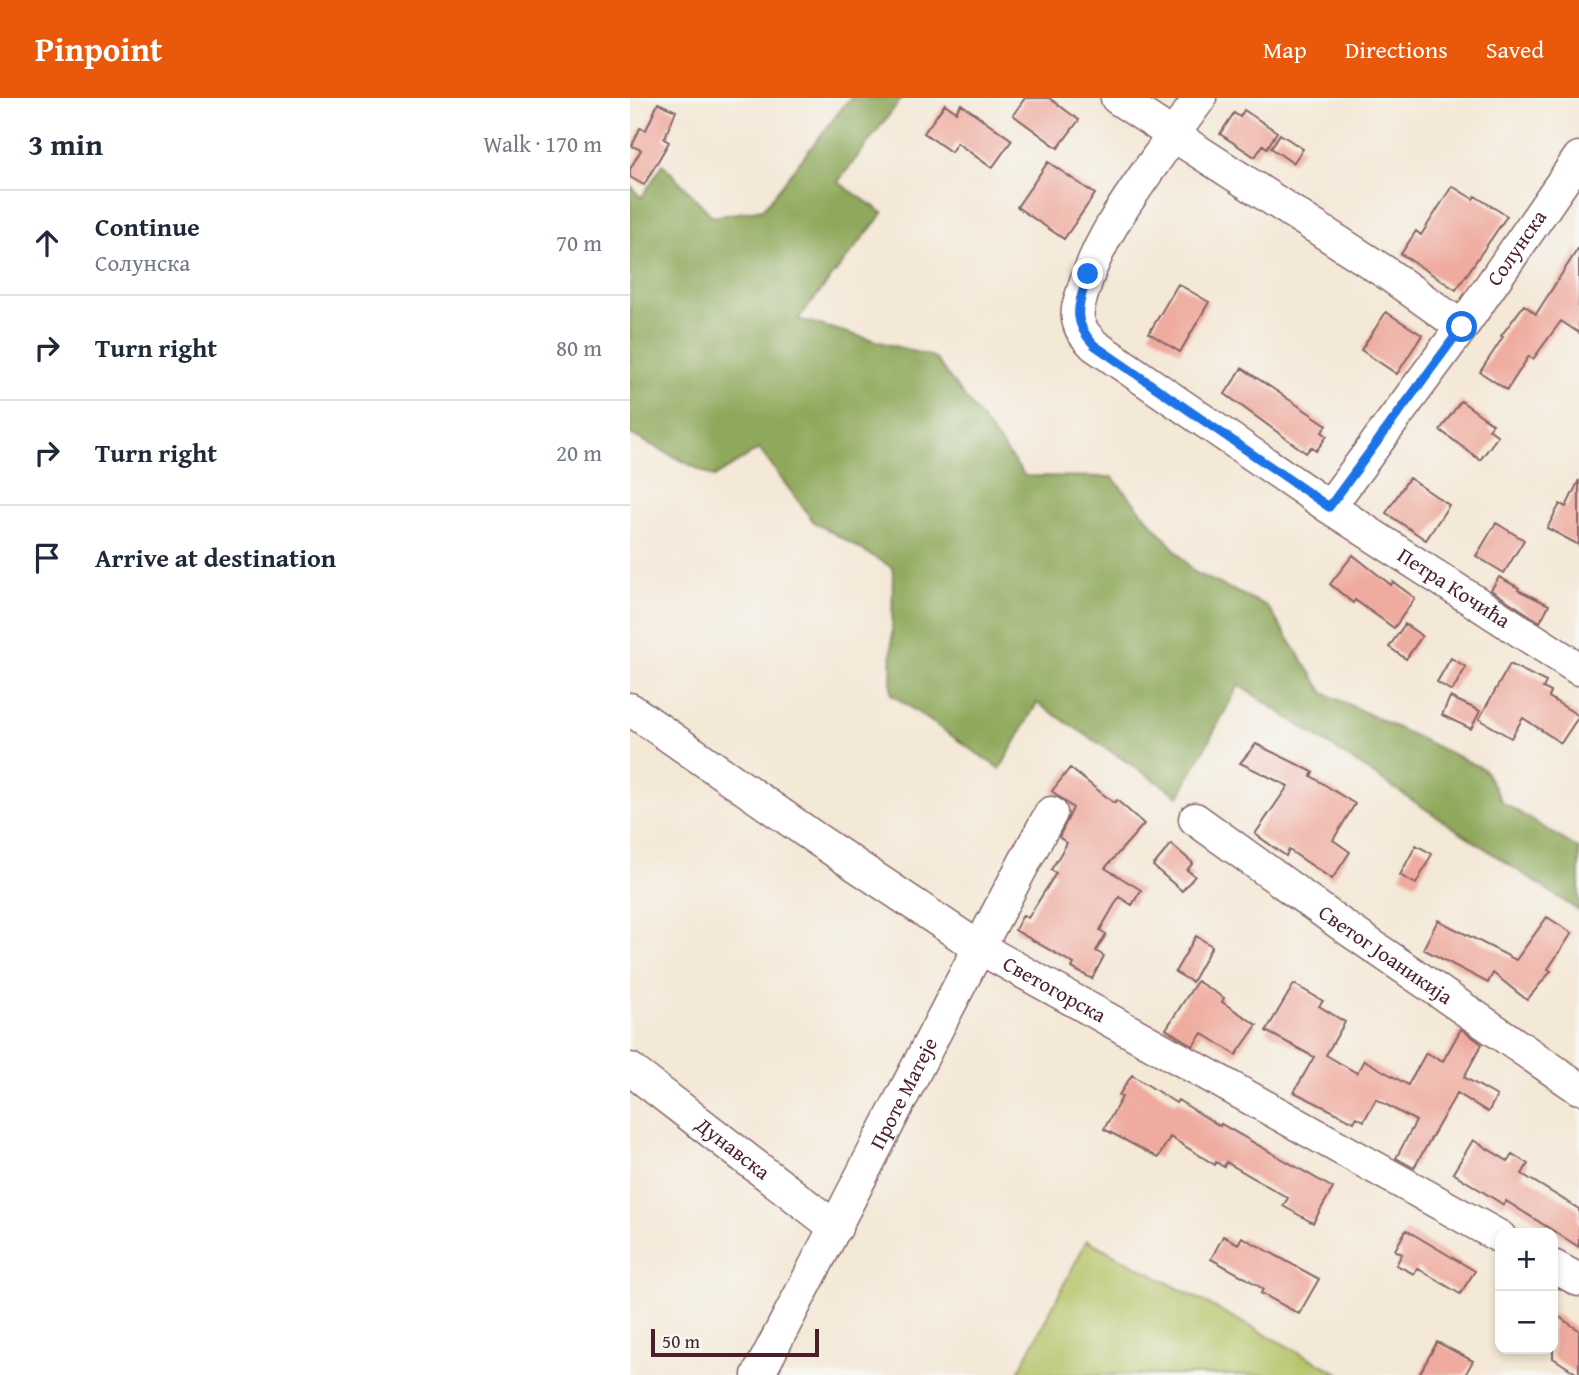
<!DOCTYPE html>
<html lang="en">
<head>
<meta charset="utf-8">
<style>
  body { margin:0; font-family:"Gentium Book Plus",serif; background:#f2f2f3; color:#1f2937 }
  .controls { position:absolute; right:21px; bottom:21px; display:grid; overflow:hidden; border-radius:14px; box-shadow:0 4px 10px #0003 }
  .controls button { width:63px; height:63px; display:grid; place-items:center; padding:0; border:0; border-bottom:2px solid #e0e1e3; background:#fff; color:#1f2937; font:35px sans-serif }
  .scale { position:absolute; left:21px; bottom:18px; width:168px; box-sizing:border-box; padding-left:7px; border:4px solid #4a1f2b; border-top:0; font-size:19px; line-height:24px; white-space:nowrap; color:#4a1f2b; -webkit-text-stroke:5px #f6f6f2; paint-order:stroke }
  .stop { position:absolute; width:21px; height:21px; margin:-16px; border:5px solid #1a73e8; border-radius:50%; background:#fff }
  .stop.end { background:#1a73e8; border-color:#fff; box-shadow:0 2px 7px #0008 }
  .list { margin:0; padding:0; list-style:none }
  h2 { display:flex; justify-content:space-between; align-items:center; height:91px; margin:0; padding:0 28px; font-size:30px }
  h2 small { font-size:23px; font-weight:400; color:#747a83 }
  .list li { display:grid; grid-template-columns:46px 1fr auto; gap:21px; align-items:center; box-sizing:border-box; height:105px; padding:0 28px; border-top:2px solid #e0e1e3 }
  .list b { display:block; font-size:26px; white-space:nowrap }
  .list p { margin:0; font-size:23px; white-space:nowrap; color:#747a83 }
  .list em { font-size:23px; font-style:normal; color:#747a83 }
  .icon { flex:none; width:38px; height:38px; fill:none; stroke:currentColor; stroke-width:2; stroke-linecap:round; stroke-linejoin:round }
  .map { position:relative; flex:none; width:949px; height:1277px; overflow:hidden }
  header { display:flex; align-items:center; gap:42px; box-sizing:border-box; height:98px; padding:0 35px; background:#ea580c; color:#fff }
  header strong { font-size:33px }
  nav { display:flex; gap:38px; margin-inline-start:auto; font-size:24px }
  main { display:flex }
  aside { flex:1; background:#fff }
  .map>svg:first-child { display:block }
</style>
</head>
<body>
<header>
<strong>Pinpoint</strong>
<nav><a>Map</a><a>Directions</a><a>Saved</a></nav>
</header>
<main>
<aside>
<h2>3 min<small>Walk · 170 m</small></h2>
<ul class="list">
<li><svg class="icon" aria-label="ahead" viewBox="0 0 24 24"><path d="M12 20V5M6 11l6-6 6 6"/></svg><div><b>Continue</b><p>Солунска</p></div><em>70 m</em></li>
<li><svg class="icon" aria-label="right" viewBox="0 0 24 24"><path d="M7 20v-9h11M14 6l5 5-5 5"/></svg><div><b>Turn right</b></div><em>80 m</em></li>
<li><svg class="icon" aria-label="right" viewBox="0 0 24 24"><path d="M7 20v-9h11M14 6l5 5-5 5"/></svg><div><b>Turn right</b></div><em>20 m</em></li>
<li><svg class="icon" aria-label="arrive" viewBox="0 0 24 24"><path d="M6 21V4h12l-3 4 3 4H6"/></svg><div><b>Arrive at destination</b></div></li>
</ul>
</aside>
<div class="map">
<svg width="949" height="1277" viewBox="0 0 949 1277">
  <rect width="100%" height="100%" fill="#f6f6f2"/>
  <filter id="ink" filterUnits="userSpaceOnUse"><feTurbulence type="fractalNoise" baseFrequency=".0143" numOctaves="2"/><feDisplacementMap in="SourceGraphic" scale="14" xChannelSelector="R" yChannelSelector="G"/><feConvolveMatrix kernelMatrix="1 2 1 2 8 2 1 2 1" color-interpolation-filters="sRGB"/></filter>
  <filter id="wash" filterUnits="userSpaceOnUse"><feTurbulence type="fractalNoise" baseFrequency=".00686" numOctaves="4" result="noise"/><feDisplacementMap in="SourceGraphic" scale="28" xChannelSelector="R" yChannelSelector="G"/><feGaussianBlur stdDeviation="1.57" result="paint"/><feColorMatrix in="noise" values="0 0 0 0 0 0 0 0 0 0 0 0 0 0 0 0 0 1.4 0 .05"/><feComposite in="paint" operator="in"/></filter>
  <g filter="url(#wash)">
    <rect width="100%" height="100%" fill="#f4e8d6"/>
    <!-- green -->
    <path fill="#b4c366" stroke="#7f7148" stroke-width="2" d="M457,1142L712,1277H387Z"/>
    <!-- forest -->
    <path fill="#8fa95b" stroke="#6c6443" stroke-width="2" d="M220,0H272L208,84L253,115L168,221L304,259L395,378L482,379L564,474L637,508L694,595L854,671L872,704L949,751V813L609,587L549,698L407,605L370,671L261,596L263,470L184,424L129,351L84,379L0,336V86L11,100L33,66L83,119L133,111Z"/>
    <g id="blocks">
      <!-- building -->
      <path fill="#efab9f" d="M395,0H419L449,22L428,50L383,17Z
        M28,5L46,13L34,41L39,44L14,87L0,79V71L11,52L2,48L10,30L16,32Z
        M315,6L326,14L331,6L382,42L362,70L327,45L321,54L294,35Z
        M614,12L647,34L637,50L633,47L625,59L590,36L604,15L610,19Z
        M650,36L673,51L663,65L641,50Z
        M418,64L465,96L434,141L387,109Z
        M822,88L843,101L845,98L877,118L826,192L771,156L786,133L791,137Z
        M949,149V235L931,223L903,261L899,258L877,292L850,274L873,239L871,238L894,207L906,216Z
        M548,186L579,204L550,254L519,235Z
        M756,214L792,237L767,276L731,252Z
        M612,270L697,327L692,334L697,338L686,353L681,349L676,355L595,296Z
        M831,303L863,326L859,331L868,338L850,362L810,332Z
        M779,380L819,407L796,442L756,415Z
        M949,382V447L917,430L930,406L936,409Z
        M866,425L894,442L874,475L846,458Z
        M723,457L761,487L763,484L785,500L764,530L725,502L723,505L700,486Z
        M869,479L889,490L888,492L919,507L910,524L861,492Z
        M775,526L792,538L776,561L759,549Z
        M821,560L836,569L822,593L807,584Z
        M880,566L916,584L913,590L921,594L919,599L949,618L931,645L893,620L881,640L849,621Z
        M820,599L850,613L841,631L812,617Z
        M626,646L683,674L681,678L725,706L703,742L720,754L702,781L659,752L656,758L625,736L658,688L610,665Z
        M440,670L484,705L487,702L514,726L475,770L511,792L502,807L489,799L470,832L476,836L466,853L474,858L462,881L442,870L444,866L385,832L393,817L398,820L426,775L421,772L437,745L429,739L443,710L422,693Z
        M541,746L563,765L557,772L565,778L552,793L523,768Z
        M786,747L802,756L786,786L770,777Z
        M917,819L942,835L918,871L921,873L897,902L863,875L858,885L793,851L808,822L886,862Z
        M566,838L582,848L562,884L545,874Z
        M567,883L594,900L592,904L627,927L606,957L572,935L563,948L536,931Z
        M664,886L693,903L689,908L715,924L696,957L727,975L734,962L778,987L796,955L813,963L831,931L852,946L834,979L867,998L858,1014L827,995L784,1070L766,1060L786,1023L746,1001L734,1023L727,1019L724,1024L664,994L684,959L636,933Z
        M502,977L546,1005L548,1002L590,1028L591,1026L703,1090L683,1125L653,1108L658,1100L596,1064L594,1069L586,1064L585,1067L540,1039L528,1060L474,1031L492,999L489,997Z
        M843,1042L878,1063L882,1056L898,1066L892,1076L949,1111V1149L876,1103L874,1107L823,1075Z
        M776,1132L845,1173L830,1196L787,1170L784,1176L766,1167L772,1156L765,1152Z
        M593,1138L608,1146L612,1139L689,1181L669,1216L631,1195L633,1191L616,1180L581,1161Z
        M923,1215L949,1232V1277L923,1260Z
        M807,1244L843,1263L835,1277H789Z"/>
    </g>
  </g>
  <g filter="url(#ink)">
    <use href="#blocks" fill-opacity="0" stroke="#866567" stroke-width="2"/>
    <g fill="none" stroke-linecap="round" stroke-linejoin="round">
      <!-- minor casing -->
      <g stroke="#866567" stroke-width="35">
        <g id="minor">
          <path d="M487,0L543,37L570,0"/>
          <path id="s1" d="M832,229L755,174L543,37C509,87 470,134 453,193C450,203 445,214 449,225C451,234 458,240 464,247L699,409L949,571"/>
          <path id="s2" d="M699,409L832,229L949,60"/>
          <path id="s3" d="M0,611L185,740L348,849L870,1139"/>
          <path id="s4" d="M565,721L712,827L949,990"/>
          <path id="s5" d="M0,971L206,1130"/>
          <path d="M923,1168L949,1182"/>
          <path id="s6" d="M128,1277C227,1090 320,900 421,715"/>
        </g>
      </g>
      <!-- minor -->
      <use href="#minor" stroke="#fff" stroke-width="32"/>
    </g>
  </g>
  <g fill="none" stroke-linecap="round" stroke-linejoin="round" filter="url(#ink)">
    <!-- route -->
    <path stroke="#1a73e8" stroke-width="9" d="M458,176C449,207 440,221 464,247L699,409L832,229"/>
  </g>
  <g text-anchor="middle" stroke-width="6" stroke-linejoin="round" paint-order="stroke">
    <!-- street labels -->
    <g font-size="21" fill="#4a1f2b" stroke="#f6f6f2">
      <text dy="7" stroke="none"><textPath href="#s2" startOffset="320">Солунска</textPath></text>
      <text dy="7" stroke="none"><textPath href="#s1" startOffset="1022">Петра Кочића</textPath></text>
      <text dy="7" stroke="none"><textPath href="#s4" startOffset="234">Светог Јоаникија</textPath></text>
      <text dy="7" stroke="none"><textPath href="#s3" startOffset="509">Светогорска</textPath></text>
      <text dy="7" stroke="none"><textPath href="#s6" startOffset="317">Проте Матеје</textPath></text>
      <text dy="7" stroke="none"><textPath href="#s5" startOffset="130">Дунавска</textPath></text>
    </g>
  </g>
</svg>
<div class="controls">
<button>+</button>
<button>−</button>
</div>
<div class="scale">50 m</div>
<div class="stop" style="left:832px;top:229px"></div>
<div class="stop end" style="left:458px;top:176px"></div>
</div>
</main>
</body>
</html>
